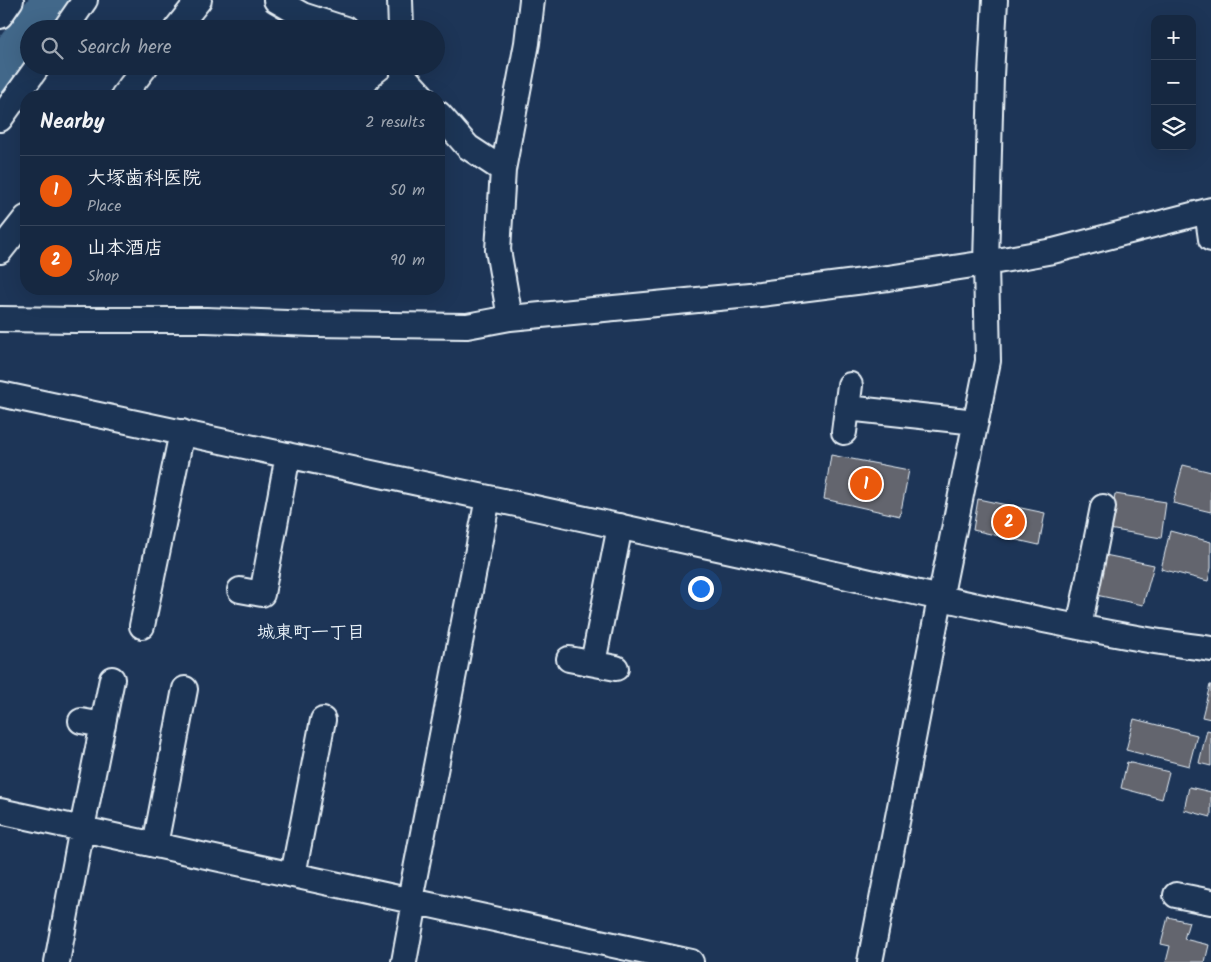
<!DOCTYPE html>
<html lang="en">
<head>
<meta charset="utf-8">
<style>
  body { margin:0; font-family:Kalam,"Klee One",sans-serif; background:#1f3048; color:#f1f3f6 }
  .controls { position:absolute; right:15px; top:15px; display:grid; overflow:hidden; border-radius:10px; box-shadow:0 5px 20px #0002 }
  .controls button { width:45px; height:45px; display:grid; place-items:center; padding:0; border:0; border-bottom:1px solid #35445a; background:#162841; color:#f1f3f6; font:25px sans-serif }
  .you { position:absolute; left:700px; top:588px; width:18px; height:18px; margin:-12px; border:4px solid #fff; border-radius:50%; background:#1a73e8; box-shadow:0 0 0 8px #1a73e833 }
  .badge { display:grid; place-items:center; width:32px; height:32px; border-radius:50%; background:#ea580c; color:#fff; font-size:16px; font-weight:700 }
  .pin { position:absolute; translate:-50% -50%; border:2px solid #fff; box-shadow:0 1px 5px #0006 }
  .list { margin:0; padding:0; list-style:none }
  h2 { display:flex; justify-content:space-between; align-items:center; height:65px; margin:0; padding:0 20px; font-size:21px }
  h2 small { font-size:16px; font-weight:400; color:#9ea6b1 }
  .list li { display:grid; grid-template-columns:32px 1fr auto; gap:15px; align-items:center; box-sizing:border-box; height:70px; padding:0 20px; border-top:1px solid #35445a }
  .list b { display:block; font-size:19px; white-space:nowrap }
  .list p { margin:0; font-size:16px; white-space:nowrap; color:#9ea6b1 }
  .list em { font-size:16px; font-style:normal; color:#9ea6b1 }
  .icon { flex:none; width:28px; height:28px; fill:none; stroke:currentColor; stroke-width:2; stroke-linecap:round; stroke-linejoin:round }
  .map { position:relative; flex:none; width:1211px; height:962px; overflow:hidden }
  .search { position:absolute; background:#162841; box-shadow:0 5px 20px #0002; left:20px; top:20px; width:425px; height:55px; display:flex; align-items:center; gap:12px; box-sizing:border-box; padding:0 18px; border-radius:28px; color:#9ea6b1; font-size:19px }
  .panel { position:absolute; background:#162841; box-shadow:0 5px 20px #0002; left:20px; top:90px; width:425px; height:205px; border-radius:20px }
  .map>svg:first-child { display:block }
</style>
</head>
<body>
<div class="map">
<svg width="1211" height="962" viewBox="0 0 1211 962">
  <rect width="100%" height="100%" fill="#1d3557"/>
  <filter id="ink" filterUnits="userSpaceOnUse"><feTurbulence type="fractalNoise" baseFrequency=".02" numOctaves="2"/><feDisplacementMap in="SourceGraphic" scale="10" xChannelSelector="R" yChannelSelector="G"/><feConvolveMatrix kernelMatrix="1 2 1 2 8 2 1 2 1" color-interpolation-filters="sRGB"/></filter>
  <g filter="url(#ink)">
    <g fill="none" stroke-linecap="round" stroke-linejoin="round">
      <!-- river -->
      <path stroke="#43678a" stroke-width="42" d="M32,29L54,0
        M0,72L29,33"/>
    </g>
    <!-- building -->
    <path fill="#64656e" stroke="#e8f1f8" d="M831,455L909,470L900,516L824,499Z
      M1183,465L1211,472V512L1173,503Z
      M1115,494L1166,502L1161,538L1109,529Z
      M978,499L1045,513L1039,545L973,530Z
      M1170,531L1211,542V568L1208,581L1161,569Z
      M1105,555L1154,565L1143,605L1096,595Z
      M1210,685H1211V719L1202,717Z
      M1134,719L1197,735L1189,766L1126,750Z
      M1207,730L1211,731V766L1199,763Z
      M1127,762L1169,772L1162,799L1121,788Z
      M1189,787L1211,792V817L1184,810Z
      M1168,917L1189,922L1184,939L1209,945L1205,962H1166L1170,946L1161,944Z"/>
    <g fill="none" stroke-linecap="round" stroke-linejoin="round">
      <!-- minor casing -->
      <g stroke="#e8f1f8" stroke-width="28">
        <path id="minor" d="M276,0L302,15L345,29
          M400,0L401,29
          M0,16L11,0
          M65,29L85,0
          M176,29L199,0
          M403,66V75L422,96
          M388,94L407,79
          M123,96L146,66
          M439,114L468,147L503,170
          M0,119L38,66
          M1207,211L1211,239
          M0,251L26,218
          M510,318L498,250L503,170L527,43L532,0
          M0,319L75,320H206L313,324L467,326L510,318L760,294L888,278L986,263L1053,251L1211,210
          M0,394C246,445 491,498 736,552C870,581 1002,614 1137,638C1162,643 1186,645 1211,649
          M847,408L976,422
          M844,432L850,385
          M240,590L262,594L288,455
          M142,626L182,432
          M1079,627L1103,507
          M569,659L616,668
          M593,663L620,526
          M81,721L103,725
          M0,811L691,962
          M155,845L185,689
          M293,875L323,720
          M1176,895L1211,902
          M410,900L488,498
          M57,962L82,828L112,679
          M404,962L415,902
          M870,962L940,599L988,361L986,263L991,76L995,0"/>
      </g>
      <!-- minor -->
      <use href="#minor" stroke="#1d3557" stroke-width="24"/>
    </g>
  </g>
  <g text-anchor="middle" stroke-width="4" stroke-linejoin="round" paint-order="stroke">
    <!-- neighbourhood labels -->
    <g font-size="18" font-weight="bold" fill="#e8f1f8" stroke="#1d3557">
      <text x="311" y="638">城東町一丁目</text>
    </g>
  </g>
</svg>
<div class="controls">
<button>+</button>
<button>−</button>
<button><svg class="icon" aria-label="layers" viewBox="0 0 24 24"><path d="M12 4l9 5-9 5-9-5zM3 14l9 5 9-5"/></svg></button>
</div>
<div class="you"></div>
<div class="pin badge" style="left:866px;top:484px">1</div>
<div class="pin badge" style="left:1009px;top:522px">2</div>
<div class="search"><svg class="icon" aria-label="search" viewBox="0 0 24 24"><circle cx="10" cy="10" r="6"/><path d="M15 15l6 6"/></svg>Search here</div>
<section class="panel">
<h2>Nearby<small>2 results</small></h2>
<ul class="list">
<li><span class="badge">1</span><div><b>大塚歯科医院</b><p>Place</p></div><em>50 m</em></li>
<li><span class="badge">2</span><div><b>山本酒店</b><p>Shop</p></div><em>90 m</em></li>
</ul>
</section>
</div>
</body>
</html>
